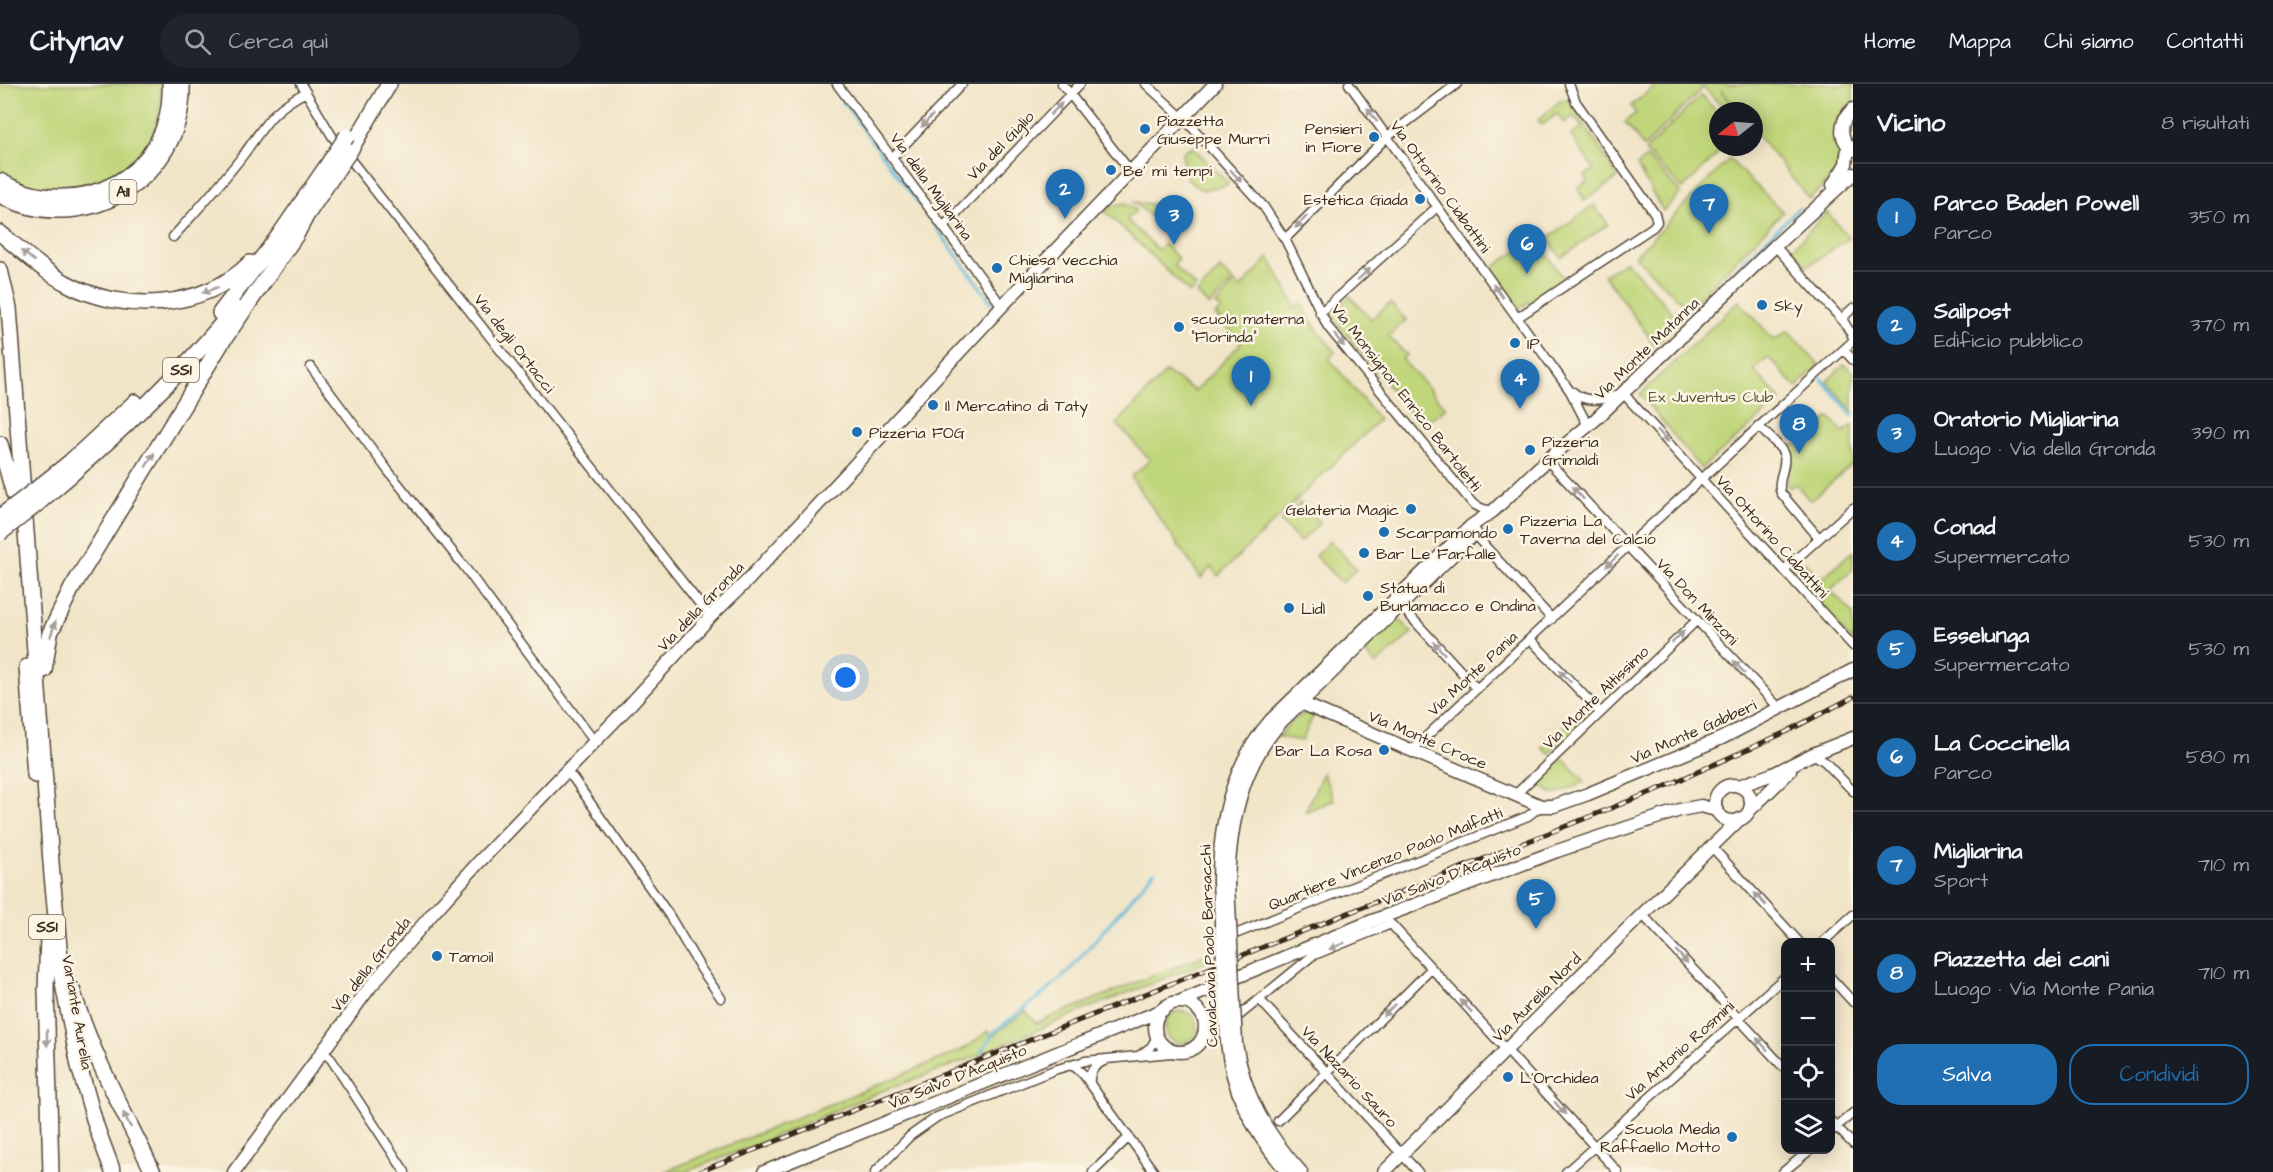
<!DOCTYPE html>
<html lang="it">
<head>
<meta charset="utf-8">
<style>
  body { margin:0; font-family:"Architects Daughter",sans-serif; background:#20242c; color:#f1f3f6 }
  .controls { position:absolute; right:18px; bottom:18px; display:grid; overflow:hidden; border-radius:12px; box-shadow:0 3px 15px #0003 }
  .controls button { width:54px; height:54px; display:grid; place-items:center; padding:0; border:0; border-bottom:2px solid #363941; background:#171b24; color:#f1f3f6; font:30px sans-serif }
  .compass { position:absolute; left:1709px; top:18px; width:54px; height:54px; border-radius:50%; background:#171b24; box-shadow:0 3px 15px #0003; rotate:253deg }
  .you { position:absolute; left:846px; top:594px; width:21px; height:21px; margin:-15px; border:4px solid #fff; border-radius:50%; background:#1a73e8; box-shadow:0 0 0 9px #1a73e833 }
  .badge { display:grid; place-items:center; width:39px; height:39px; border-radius:50%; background:#1f6fb2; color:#fff; font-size:20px; font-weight:700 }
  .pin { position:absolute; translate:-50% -50px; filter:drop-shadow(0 2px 3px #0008) }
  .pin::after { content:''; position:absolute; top:32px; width:21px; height:18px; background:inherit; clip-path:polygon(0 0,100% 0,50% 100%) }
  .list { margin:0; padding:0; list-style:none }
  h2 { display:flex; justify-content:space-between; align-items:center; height:78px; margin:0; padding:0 24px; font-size:26px }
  h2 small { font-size:20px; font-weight:400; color:#9ea1a6 }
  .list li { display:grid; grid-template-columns:39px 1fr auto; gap:18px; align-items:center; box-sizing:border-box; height:108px; padding:0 24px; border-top:2px solid #363941 }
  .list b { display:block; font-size:22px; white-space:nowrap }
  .list p { margin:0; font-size:20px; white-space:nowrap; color:#9ea1a6 }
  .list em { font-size:20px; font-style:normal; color:#9ea1a6 }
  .actions { display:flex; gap:12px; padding:18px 24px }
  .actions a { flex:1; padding:14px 0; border:2px solid #1f6fb2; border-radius:24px; text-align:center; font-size:21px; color:#1f6fb2 }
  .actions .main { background:#1f6fb2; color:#fff }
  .icon { flex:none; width:33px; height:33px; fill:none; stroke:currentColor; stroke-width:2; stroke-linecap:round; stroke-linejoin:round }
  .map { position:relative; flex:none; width:1853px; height:1088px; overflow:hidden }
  header { display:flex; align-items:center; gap:36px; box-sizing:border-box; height:84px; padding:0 30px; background:#171b24; border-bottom:2px solid #363941 }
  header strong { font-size:28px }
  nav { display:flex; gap:33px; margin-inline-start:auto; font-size:21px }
  .search { width:420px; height:54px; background:#20242c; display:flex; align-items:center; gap:15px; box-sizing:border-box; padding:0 21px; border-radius:33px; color:#9ea1a6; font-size:22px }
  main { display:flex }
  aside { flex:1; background:#171b24 }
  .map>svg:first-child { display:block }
</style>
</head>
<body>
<header>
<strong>Citynav</strong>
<div class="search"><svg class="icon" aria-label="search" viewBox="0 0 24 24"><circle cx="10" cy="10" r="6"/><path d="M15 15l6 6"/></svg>Cerca qui</div>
<nav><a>Home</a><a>Mappa</a><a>Chi siamo</a><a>Contatti</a></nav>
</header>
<main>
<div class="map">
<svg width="1853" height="1088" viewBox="0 0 1853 1088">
  <rect width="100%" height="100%" fill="#fcf5e5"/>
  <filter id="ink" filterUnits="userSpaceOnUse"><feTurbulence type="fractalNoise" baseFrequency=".0167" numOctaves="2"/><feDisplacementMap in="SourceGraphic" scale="12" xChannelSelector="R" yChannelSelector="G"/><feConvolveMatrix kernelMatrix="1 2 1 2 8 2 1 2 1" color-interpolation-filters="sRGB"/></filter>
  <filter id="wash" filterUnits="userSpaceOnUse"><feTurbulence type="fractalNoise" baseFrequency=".008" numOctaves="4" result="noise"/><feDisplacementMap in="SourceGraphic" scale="24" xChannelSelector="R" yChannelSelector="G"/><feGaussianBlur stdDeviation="1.35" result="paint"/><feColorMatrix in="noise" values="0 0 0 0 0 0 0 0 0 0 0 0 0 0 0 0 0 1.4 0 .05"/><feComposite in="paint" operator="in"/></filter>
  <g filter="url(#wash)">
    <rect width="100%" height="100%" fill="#f1e5c8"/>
    <!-- green -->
    <path fill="#c0d67a" stroke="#7e804c" stroke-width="1.5" d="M0,0H160L161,13L157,40L147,64L135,80L88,106H36L0,91Z
      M1657,0H1853V18C1835,30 1829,44 1841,64C1841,88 1826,100 1809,115L1754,47V27H1738L1721,6L1735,27H1727L1703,3L1644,63L1625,38L1636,29L1631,22Z
      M1701,11L1718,29V63H1724L1683,105L1645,67Z
      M1561,16H1569L1618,93L1585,117L1577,104L1588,97L1585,92L1594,85L1571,52L1582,43L1573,32L1564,39L1557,30L1542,41L1538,36Z
      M1193,63L1228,99V101L1203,106C1185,99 1182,86 1183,68Z
      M1647,73L1681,109L1663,127L1637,82Z
      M1729,75L1783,128L1688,225L1635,172Z
      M1134,118L1159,121L1176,127L1165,140L1159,135L1156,137Z
      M1126,119L1136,126L1127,136L1158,166L1164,160L1179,175L1173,181L1196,203L1190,209L1104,126L1112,122Z
      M1594,121L1608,140L1561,174L1548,154Z
      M1827,128L1849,154L1808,182L1791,166Z
      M1535,154L1564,195L1519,225L1491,185Z
      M1269,173L1296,224L1301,219L1314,242L1335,268L1329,274L1379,336L1218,492L1211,483L1201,494L1131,393L1150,376L1117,340L1166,288L1195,307L1241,259L1215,231L1221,225L1216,220L1235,199L1241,204Z
      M1626,177L1680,237L1655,261L1604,191Z
      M1220,185L1233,197L1209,222L1197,210Z
      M1350,212L1371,235L1390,219L1406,236L1388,252L1407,271L1402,275L1446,324L1421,342L1332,233V228Z
      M1739,217L1774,256L1788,247L1819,281L1796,303L1768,273L1754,286L1781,316L1701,385L1640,310Z
      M1845,280L1853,288V328L1827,297Z
      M1829,333L1843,348L1853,341V380L1810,417L1796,400L1790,404L1787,400L1790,363L1806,356Z
      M1300,419L1320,439L1300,458L1280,437Z
      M1330,457L1356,485L1342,499L1315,472Z
      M1853,467V485L1823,513L1814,514L1792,490L1805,478L1821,495Z
      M1832,508L1853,529V558L1818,520Z
      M1397,533L1412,549L1376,581L1362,566Z
      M1584,623L1592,630L1549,670L1542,663Z
      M1307,628L1314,630L1302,657L1278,653L1292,637Z
      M1563,675L1585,698L1554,711L1537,698Z
      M1323,689L1334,716L1305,728Z
      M1214,867V875L1079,928L975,973L879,1008L750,1063L685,1088H664L945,973L967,963L988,947L992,952L1026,927L1036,939Z
      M1165 943a16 16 0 1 1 32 0a16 16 0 1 1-32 0Z"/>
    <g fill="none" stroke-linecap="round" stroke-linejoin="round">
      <!-- stream -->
      <path stroke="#5db9db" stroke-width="3" d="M830,0L992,219
        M1691,229L1799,124
        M1821,294L1853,332
        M981,968L994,948L1047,907L1068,888L1154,788"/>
    </g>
  </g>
  <g filter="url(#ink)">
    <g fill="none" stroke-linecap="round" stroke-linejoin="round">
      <!-- street casing -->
      <g stroke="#564638" stroke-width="11">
        <path id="street" d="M301,0L332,52L710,533
          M837,0L1002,222
          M1062,0L1131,88
          M1146,0L1190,41L1264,123L1286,157L1328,243L1473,420L1483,425L1493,427
          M1349,0L1570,307L1588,342
          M892,74L962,0
          M943,143L1080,0
          M173,153C197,126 222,99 244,70C266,40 270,27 306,8
          M1285,155L1387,53L1457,0
          M1775,162L1844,238L1853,253
          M1320,229L1437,123
          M1517,234L1653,143L1657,138L1655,130L1576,18L1569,0
          M1841,235L1853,224
          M1844,266L1853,276
          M311,283L389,388L463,481L594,657
          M1573,308C1588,321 1606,315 1623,309L1853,562
          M1758,342C1765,350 1781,361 1784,371C1787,384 1776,396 1781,409L1819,454
          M1547,376L1780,625
          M1474,450L1552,535
          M1785,485L1853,424
          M1401,522L1477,605
          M1530,555L1600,628
          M1412,666L1631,459L1853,257
          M1813,670L1825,678L1853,707
          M565,688L573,694L669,831L701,885L721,914
          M1515,711L1696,537
          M1711,762L1799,858
          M1642,830L1786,986
          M1238,849L1528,732L1541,722
          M1823,858L1853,831
          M1830,893L1853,918
          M1259,915L1418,1088
          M1240,931L1312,872L1391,840L1618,1088
          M1203,935L1219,938
          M1200,957L1219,947
          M322,967L331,975L405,1088
          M1140,971L1151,963L1157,953
          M1068,981L1075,983L1083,990L1154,1088
          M1090,999C1089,987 1094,982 1104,977
          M1830,1036L1853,1060
          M1278,1037L1431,885
          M1830,1048L1853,1029
          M875,1088L910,1052L937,1033L1054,986L1085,977L1182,968
          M1093,1088L1129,1053
          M1566,1088L1786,892
          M1783,1088L1810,1066"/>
      </g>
      <!-- secondary casing -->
      <g stroke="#564638" stroke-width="15">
        <path id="secondary" d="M1853,25C1839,37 1838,55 1853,66
          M1833,101L1846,80L1848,63
          M1301,619L1541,722H1554L1588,710L1722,654L1853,586
          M1715 719a18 18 0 1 1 36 0a18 18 0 1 1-36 0Z
          M1739,702L1773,690L1813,670L1853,654
          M1749,727L1790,687
          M1219,797C1219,739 1232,680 1271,636L1471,442L1493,427L1547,376L1596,335L1775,162L1853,90
          M1228,799C1230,740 1241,682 1282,637L1475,449
          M1237,893L1372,837L1557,767L1680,726L1701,722L1716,726
          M1179,918L1217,902
          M1155 943a25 25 0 1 1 50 0a25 25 0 1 1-50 0Z
          M1227,958C1232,1009 1254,1051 1288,1088
          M1236,960C1244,1011 1266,1050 1301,1088
          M234,1088L370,903L433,829L479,778L627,624L710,533L748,496L1002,222L1215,0
          M764,1088L1163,926
          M1384,1088L1616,856L1741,734"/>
      </g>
      <!-- highway casing -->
      <g stroke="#564638" stroke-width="18">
        <path id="highway" d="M349,68L389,0
          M0,97C76,141 175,92 170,0
          M0,111C83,156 185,95 182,0
          M300,141L336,87
          M0,149C21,166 42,186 66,199C122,230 204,226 250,179
          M0,186L9,224L52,791L62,894L79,982L96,1042L113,1088
          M220,229L278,153L331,76
          M0,360L14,410
          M34,407L70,378L135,318
          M37,420C108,360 177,296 235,224
          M27,583L35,691
          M44,586L50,549L72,504L222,258L296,151L305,134
          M48,854L46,905L51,1088
          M72,905C91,970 124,1027 153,1088"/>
      </g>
      <!-- street -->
      <use href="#street" stroke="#fff" stroke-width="8"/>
      <!-- secondary -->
      <use href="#secondary" stroke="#fff" stroke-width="12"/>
      <!-- highway -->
      <use href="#highway" stroke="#fff" stroke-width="15"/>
      <!-- rail casing -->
      <g stroke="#3b2a1e" stroke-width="5">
        <path id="rail" d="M699,1088L1664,703L1786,648L1853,613"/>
      </g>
      <!-- rail -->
      <use href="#rail" stroke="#fcf5e5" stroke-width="3" stroke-dasharray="9" stroke-linecap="butt"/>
      <!-- secondary-bridge casing -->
      <g stroke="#564638" stroke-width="15" stroke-linecap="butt">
        <path id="secondary-bridge" d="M1219,797L1227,958
          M1228,799L1236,960"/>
      </g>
      <!-- highway-bridge casing -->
      <g stroke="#564638" stroke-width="18" stroke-linecap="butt">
        <path id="highway-bridge" d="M331,76L347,52
          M336,87L349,68
          M0,433L34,407
          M0,449L37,420"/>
      </g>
      <!-- secondary-bridge -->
      <use href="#secondary-bridge" stroke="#fff" stroke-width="12"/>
      <!-- highway-bridge -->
      <use href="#highway-bridge" stroke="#fff" stroke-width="15"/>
    </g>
    <!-- one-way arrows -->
    <defs><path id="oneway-solid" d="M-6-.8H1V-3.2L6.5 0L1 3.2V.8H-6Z" transform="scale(1.5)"/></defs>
    <g fill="#a79f9a">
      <use href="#oneway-solid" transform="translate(1056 25) rotate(-46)"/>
      <use href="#oneway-solid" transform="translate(1372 31) rotate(-126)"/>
      <use href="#oneway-solid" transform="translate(927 37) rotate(133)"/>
      <use href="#oneway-solid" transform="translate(1236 92) rotate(48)"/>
      <use href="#oneway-solid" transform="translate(1301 138) rotate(135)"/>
      <use href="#oneway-solid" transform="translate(28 172) rotate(-141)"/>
      <use href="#oneway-solid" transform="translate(1364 190) rotate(-42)"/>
      <use href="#oneway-solid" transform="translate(210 206) rotate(160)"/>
      <use href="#oneway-solid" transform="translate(1498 207) rotate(-125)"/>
      <use href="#oneway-solid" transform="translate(1339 256) rotate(51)"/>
      <use href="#oneway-solid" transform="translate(1663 352) rotate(48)"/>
      <use href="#oneway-solid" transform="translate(150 376) rotate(-59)"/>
      <use href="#oneway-solid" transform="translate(1578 409) rotate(-133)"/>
      <use href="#oneway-solid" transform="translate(1612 477) rotate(136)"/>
      <use href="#oneway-solid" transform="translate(53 545) rotate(-71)"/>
      <use href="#oneway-solid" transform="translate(1678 553) rotate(-44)"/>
      <use href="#oneway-solid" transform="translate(1439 564) rotate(-133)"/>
      <use href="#oneway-solid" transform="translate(1739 583) rotate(-133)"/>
      <use href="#oneway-solid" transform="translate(1565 592) rotate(-133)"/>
      <use href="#oneway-solid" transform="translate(1760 815) rotate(-132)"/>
      <use href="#oneway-solid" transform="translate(1337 862) rotate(157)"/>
      <use href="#oneway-solid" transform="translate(1682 873) rotate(47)"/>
      <use href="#oneway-solid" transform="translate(1466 922) rotate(-133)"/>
      <use href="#oneway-solid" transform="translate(1389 926) rotate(135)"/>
      <use href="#oneway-solid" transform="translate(47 954) rotate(89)"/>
      <use href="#oneway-solid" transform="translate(1762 960) rotate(-132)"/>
      <use href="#oneway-solid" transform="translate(1560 1024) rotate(48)"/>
      <use href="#oneway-solid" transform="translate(127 1036) rotate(-117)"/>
    </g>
  </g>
  <!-- markers -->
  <g fill="#1f6fb2" stroke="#fcf5e5" stroke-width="2">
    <circle cx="1145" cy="45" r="6"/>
    <circle cx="1374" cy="53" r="6"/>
    <circle cx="1111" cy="86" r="6"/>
    <circle cx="1420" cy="115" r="6"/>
    <circle cx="997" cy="184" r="6"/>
    <circle cx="1762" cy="221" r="6"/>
    <circle cx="1179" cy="243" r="6"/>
    <circle cx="1515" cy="259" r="6"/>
    <circle cx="933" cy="321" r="6"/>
    <circle cx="857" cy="348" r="6"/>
    <circle cx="1530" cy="366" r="6"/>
    <circle cx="1411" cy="425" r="6"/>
    <circle cx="1508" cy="445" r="6"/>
    <circle cx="1384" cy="448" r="6"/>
    <circle cx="1364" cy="469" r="6"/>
    <circle cx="1368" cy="512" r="6"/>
    <circle cx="1289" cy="524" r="6"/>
    <circle cx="1384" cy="666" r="6"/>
    <circle cx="437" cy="872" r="6"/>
    <circle cx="1508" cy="993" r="6"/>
    <circle cx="1732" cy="1053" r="6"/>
  </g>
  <g text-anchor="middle" stroke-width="5" stroke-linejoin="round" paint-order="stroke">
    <!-- shield labels -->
    <g fill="#fcf5e5" stroke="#75675a" stroke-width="1.5">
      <rect x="109.5" y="96" width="27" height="24" rx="4.5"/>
      <rect x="163" y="274" width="36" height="24" rx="4.5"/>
      <rect x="29" y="831" width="36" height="24" rx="4.5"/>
    </g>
    <g font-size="15" font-weight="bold" fill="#3b2a1e">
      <text x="123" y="113">A11</text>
      <text x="181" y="291">SS1</text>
      <text x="47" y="848">SS1</text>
    </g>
    <!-- poi labels -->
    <g font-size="16" fill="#3b2a1e" stroke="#fcf5e5" text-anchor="start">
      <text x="1157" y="42">Piazzetta<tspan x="1157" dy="18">Giuseppe Murri</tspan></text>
      <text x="1362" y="50" text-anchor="end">Pensieri<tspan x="1362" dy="18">in Fiore</tspan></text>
      <text x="1123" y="92">Be' mi tempi</text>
      <text x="1408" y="121" text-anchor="end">Estetica Giada</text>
      <text x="1009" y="181">Chiesa vecchia<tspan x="1009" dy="18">Migliarina</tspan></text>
      <text x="1774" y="227">Sky</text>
      <text x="1191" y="240">scuola materna<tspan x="1191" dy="18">"Florinda"</tspan></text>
      <text x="1527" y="265">IP</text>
      <text x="945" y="327">Il Mercatino di Taty</text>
      <text x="869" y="354">Pizzeria FOG</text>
      <text x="1542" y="363">Pizzeria<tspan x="1542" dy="18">Grimaldi</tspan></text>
      <text x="1399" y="431" text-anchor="end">Gelateria Magic</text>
      <text x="1520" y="442">Pizzeria La<tspan x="1520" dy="18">Taverna del Calcio</tspan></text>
      <text x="1396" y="454">Scarpamondo</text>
      <text x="1376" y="475">Bar Le Farfalle</text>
      <text x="1380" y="509">Statua di<tspan x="1380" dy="18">Burlamacco e Ondina</tspan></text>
      <text x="1301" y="530">Lidl</text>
      <text x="1372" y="672" text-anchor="end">Bar La Rosa</text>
      <text x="449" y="878">Tamoil</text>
      <text x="1520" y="999">L'Orchidea</text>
      <text x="1720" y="1050" text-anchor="end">Scuola Media<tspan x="1720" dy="18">Raffaello Motto</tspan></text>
    </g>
    <!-- street labels -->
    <g font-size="16" fill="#3b2a1e" stroke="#fcf5e5">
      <text transform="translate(1000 61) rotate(-46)" y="6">Via del Giglio</text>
      <text transform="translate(932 102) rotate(54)" y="6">Via della Migliarina</text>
      <text transform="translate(1441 102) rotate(54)" y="6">Via Ottorino Ciabattini</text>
      <text transform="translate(515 259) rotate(52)" y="6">Via degli Ortacci</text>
      <text transform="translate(1646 264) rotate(-44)" y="6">Via Monte Matanna</text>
      <text transform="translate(1407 313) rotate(52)" y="6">Via Monsignor Enrico Bartoletti</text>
      <text transform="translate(1773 452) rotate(48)" y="6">Via Ottorino Ciabattini</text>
      <text transform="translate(1698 517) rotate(47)" y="6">Via Don Minzoni</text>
      <text transform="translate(700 522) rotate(-46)" y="6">Via della Gronda</text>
      <text transform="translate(1472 589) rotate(-43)" y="6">Via Monte Pania</text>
      <text transform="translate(1595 613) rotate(-44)" y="6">Via Monte Altissimo</text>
      <text transform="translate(1693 647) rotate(-24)" y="6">Via Monte Gabberi</text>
      <text transform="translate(1428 655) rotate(23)" y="6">Via Monte Croce</text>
      <text transform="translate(1385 774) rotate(-22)" y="6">Quartiere Vincenzo Paolo Malfatti</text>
      <text transform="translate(1451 790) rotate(-21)" y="6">Via Salvo D'Acquisto</text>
      <text transform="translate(1208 862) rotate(-92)" y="6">Cavalcavia Paolo Barsacchi</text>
      <text transform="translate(370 880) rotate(-51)" y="6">Via della Gronda</text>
      <text transform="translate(1536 913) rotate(-45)" y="6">Via Aurelia Nord</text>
      <text transform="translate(78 928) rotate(80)" y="6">Variante Aurelia</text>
      <text transform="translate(1679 966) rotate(-42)" y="6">Via Antonio Rosmini</text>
      <text transform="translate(957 992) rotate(-22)" y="6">Via Salvo D'Acquisto</text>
      <text transform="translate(1350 992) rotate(47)" y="6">Via Nazario Sauro</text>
    </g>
    <!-- park labels -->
    <g font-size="16" fill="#5c5535" stroke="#fcf5e5">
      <text x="1711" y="318">Ex Juventus Club</text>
    </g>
  </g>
</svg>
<div class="controls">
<button>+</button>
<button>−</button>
<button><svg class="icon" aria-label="locate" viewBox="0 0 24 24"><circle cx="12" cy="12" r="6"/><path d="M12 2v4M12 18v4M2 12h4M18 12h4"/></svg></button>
<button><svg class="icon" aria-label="layers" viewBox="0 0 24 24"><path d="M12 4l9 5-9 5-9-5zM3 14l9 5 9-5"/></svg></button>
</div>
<svg class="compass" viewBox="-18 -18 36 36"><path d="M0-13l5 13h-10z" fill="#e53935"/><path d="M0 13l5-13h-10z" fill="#9ea1a6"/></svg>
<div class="you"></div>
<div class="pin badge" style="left:1251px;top:322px">1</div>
<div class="pin badge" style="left:1065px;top:135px">2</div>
<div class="pin badge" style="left:1174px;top:161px">3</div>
<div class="pin badge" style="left:1520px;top:325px">4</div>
<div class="pin badge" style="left:1536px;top:845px">5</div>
<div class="pin badge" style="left:1527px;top:190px">6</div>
<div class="pin badge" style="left:1709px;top:150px">7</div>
<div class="pin badge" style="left:1799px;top:370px">8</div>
</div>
<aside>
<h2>Vicino<small>8 risultati</small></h2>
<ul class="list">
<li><span class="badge">1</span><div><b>Parco Baden Powell</b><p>Parco</p></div><em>350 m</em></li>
<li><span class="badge">2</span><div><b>Sailpost</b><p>Edificio pubblico</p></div><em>370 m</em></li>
<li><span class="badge">3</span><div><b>Oratorio Migliarina</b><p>Luogo · Via della Gronda</p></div><em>390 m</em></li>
<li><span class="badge">4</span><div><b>Conad</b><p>Supermercato</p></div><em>530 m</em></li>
<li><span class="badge">5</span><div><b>Esselunga</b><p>Supermercato</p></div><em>530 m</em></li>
<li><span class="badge">6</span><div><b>La Coccinella</b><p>Parco</p></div><em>580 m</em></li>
<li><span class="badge">7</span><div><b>Migliarina</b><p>Sport</p></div><em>710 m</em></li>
<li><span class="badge">8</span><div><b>Piazzetta dei cani</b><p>Luogo · Via Monte Pania</p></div><em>710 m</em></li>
</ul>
<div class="actions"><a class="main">Salva</a><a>Condividi</a></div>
</aside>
</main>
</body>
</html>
